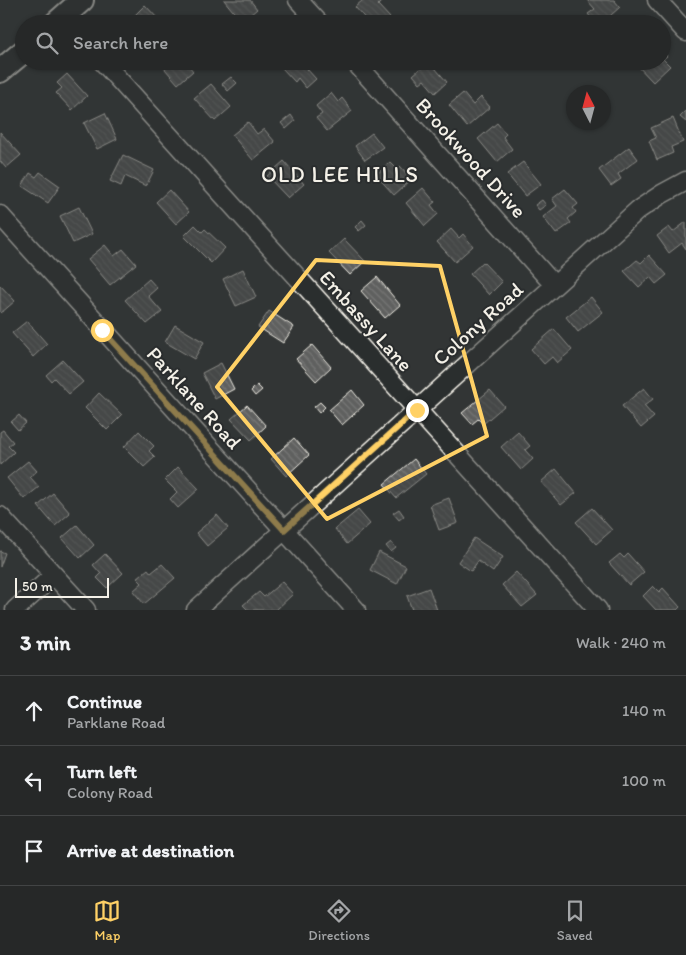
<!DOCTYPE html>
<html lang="en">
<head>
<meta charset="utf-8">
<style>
  body { margin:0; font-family:Itim,sans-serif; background:#323434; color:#f1f3f6 }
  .compass { position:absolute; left:566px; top:85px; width:45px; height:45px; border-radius:50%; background:#262828; box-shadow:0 1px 4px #0004; rotate:354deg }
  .scale { position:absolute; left:15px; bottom:12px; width:94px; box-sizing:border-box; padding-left:5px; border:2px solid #f4f1e8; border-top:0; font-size:14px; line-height:18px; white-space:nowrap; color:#f4f1e8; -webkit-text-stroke:4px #2a2d2e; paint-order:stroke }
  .stop { position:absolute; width:15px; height:15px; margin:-11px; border:4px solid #ffd166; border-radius:50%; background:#fff }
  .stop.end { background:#ffd166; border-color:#fff; box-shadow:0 1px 5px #0008 }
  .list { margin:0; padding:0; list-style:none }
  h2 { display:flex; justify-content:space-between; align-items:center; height:65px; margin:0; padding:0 20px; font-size:21px }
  h2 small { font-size:16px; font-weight:400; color:#a4a6a8 }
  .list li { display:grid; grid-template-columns:32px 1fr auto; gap:15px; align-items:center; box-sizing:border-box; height:70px; padding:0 20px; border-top:1px solid #424445 }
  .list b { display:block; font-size:19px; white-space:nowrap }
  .list p { margin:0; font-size:16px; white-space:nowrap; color:#a4a6a8 }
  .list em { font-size:16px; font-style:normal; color:#a4a6a8 }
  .icon { flex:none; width:28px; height:28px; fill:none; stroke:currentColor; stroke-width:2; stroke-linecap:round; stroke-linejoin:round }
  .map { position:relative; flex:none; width:686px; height:610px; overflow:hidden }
  .search { position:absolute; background:#262828; box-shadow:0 1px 4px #0004; left:15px; right:15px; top:15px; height:55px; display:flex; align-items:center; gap:12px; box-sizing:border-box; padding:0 18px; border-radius:28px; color:#a4a6a8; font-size:19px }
  .sheet { height:275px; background:#262828 }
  nav { display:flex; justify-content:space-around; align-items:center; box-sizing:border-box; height:70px; border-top:1px solid #424445; background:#262828; font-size:14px; color:#a4a6a8 }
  nav a { display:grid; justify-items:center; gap:2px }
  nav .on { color:#ffd166 }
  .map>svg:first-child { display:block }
</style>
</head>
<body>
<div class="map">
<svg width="686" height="610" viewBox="0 0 686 610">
  <defs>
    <pattern id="building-back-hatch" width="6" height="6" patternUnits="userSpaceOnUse" patternTransform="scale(1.25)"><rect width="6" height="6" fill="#5f605f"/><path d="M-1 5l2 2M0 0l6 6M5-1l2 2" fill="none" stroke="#777776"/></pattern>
  </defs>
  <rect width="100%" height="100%" fill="#323535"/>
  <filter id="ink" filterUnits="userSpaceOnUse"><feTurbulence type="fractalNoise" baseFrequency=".02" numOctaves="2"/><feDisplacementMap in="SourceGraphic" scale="10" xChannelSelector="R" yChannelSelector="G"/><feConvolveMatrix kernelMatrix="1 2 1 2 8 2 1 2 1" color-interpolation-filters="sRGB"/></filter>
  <g filter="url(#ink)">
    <!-- building -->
    <path fill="url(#building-back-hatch)" stroke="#f4f1e8" d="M224,0H250L257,9L242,22Z
      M363,0H383L378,5L391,19L385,24H370L355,7Z
      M587,0H614L620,7L601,24H596L588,14L595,9Z
      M145,5L159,20L155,24H126Z
      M635,19L640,24H630Z
      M662,50L667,56L663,59L670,66L653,82L636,64L639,61H662Z
      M158,61H185L193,71L178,84Z
      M290,61H307L311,66L307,69L316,79L306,88L298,78L295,82L282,68Z
      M429,61L447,82L435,93L424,80L420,83L413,75Z
      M67,74L87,96L72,110L56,93L62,88L57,83Z
      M231,77L237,83L228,91L222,84Z
      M211,84L231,107L215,121L194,98Z
      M331,93L338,102L342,98L352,111L327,131L316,118L322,114L316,106Z
      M463,93L473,105L481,97L490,107L467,127L449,105Z
      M686,111V122L680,117Z
      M105,113L117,139L97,149L84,123Z
      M291,115L295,121L286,129L281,123Z
      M673,118L683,142L671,147L673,153L657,160L649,141L656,138L651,128Z
      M248,122L257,134L264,129L275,142L253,160L232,135Z
      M497,123L506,134L503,137L512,149L497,162L478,139Z
      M0,132L21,155L6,168L0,161Z
      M372,133L383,147L365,160L355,146Z
      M629,147L638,159L618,174L621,179L611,186L599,170Z
      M123,155L154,170L146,186L125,176L121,186L110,181Z
      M284,161L304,184L288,198L267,176Z
      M390,162L397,169L400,166L412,179L394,195L376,175Z
      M523,162L541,184L525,196L507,174Z
      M40,172L60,186L48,203L22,186L30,173L36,177Z
      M423,188L435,202L431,205L438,214L425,226L406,203Z
      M565,189L578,204L573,208L576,212L568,219L571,223L556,234L543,217L557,206L552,199Z
      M169,190L189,212L176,224L156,202Z
      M542,200L546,205L539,210L535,205Z
      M79,207L92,234L73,243L60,216Z
      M362,220L366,225L359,231L355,227Z
      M686,222V249L682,243L669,253L657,236L669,227L673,232Z
      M195,225L202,232L205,229L225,248L211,263L184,236Z
      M451,229L459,238L463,234L473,246L455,262L437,242Z
      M344,239L365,261L350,275L329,253Z
      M105,245L114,256L123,249L136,264L110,285L88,259Z
      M649,255L667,275L656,284L650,277L639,287L624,271L637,260L641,263Z
      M483,262L502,282L489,295L470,274Z
      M243,269L256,297L236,306L223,279Z
      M377,277L400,305L385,318L361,291Z
      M149,279L157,288L148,296L162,312L147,324L125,300Z
      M0,285L15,301L1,313L0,312Z
      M591,297L603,312L578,332L566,317Z
      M269,311L294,327L283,343L258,327Z
      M27,321L47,344L33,357L12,333Z
      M175,325L204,342L194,359L165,342Z
      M554,329L572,350L557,363L552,357L544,364L531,349Z
      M312,345L331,367L316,381L296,359Z
      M63,360L83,382L69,394L54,378L51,381L46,375Z
      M221,363L234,389L215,399L202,373Z
      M257,385L262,390L255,396L251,391Z
      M644,388L653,399L644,406L654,417L641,428L622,406Z
      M352,390L364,405L342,425L329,410Z
      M490,390L504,406L483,424L478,419L472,424L462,413Z
      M99,393L122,415L107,430L85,408Z
      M320,402L325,407L319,413L314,407Z
      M247,405L266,426L251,440L231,419Z
      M19,415L26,423L18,430L11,422Z
      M3,430L13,442L8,446L14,452L0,465V432Z
      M139,431L154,446L149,451L155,457L144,467L124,447Z
      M518,432L530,446L525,450L533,459L521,470L501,447Z
      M294,438L309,455L286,476L271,459Z
      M414,459L426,474L396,498L384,484Z
      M28,461L37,471L30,477L39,487L24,499L7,478Z
      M178,467L199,489L178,508L170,499L177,492L165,480Z
      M556,469L576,493L561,505L541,482Z
      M53,493L70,513L55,526L38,506Z
      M449,498L458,523L439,530L430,505Z
      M592,508L612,530L596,544L576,522Z
      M399,509L404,516L399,520L393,513Z
      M358,510L370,524L347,544L335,529Z
      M217,515L228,528L207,546L196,533Z
      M77,525L94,545L80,558L62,538Z
      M474,538L503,557L493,572L478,561L471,571L458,562Z
      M391,542L396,548L391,552L386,546Z
      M0,551L5,553L0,567Z
      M379,552L406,566L397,584L370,570Z
      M105,554L123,573L107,588L97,578L101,574L93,565Z
      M620,554L624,558L628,554L644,572L629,585L609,563Z
      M162,564L175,578L144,604L133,591L142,583L137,578L148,569L151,573Z
      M516,572L537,595L522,607L502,585Z
      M282,582L293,594L276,610H248L243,605L259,592L264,597Z
      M653,586L659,592L663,588L680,607L677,610H656L643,596Z
      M429,588L437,610H412L407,596Z"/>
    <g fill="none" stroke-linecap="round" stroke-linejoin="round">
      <!-- minor casing -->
      <g stroke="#f4f1e8" stroke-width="21">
        <path id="minor" d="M298,0L320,24
          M657,0L686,32
          M102,61L598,610
          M354,61L554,285
          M0,215L356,610
          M0,516L86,610
          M15,610L54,575
          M196,610L638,210L662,194L686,181"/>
      </g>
      <!-- major casing -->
      <g stroke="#f4f1e8" stroke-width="26">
        <path id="major" d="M55,24L82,0
          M0,71L24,51"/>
      </g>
      <!-- minor -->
      <use href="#minor" stroke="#2a2d2e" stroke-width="18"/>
      <!-- major -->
      <use href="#major" stroke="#2a2d2e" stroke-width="22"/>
    </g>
  </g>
  <g fill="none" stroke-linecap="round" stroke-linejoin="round" filter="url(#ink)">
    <!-- route -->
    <path stroke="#ffd166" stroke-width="6" d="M102,330L284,530L417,410"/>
  </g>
  <!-- marked area -->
  <path d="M0 0H686V610H0ZM316,260L440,266L487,436L327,519L217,387Z" fill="#323535" fill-opacity=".55" fill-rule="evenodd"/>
  <path fill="none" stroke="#ffd166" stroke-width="4" stroke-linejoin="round" d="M316,260L440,266L487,436L327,519L217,387Z"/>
  <g text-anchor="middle" stroke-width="4" stroke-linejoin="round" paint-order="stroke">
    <!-- street labels -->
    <g font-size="21" fill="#f4f1e8" stroke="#2a2d2e">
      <text transform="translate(471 158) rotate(48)" y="7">Brookwood Drive</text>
      <text transform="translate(366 321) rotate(48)" y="7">Embassy Lane</text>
      <text transform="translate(478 324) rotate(-42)" y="7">Colony Road</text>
      <text transform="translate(194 398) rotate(48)" y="7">Parklane Road</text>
    </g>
    <!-- neighbourhood labels -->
    <g font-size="22" letter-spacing="1" fill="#f4f1e8" stroke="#2a2d2e">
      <text x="340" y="182">OLD LEE HILLS</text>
    </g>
  </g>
</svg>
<svg class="compass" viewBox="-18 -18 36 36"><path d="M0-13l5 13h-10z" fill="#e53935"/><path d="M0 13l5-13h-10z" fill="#a4a6a8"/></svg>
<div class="scale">50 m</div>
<div class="stop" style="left:102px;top:330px"></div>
<div class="stop end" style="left:417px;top:410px"></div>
<div class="search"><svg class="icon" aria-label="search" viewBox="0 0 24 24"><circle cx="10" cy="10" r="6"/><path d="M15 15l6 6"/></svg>Search here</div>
</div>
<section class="sheet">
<h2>3 min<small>Walk · 240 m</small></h2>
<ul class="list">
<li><svg class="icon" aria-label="ahead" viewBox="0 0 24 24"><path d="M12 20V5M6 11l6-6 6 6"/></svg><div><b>Continue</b><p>Parklane Road</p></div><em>140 m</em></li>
<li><svg class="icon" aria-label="left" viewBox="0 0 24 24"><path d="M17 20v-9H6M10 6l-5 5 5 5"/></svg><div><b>Turn left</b><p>Colony Road</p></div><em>100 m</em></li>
<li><svg class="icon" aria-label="arrive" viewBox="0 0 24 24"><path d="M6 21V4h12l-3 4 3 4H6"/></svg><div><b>Arrive at destination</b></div></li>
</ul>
</section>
<nav>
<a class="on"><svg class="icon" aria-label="map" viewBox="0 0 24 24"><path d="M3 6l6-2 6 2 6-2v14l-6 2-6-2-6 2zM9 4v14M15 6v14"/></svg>Map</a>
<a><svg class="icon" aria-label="directions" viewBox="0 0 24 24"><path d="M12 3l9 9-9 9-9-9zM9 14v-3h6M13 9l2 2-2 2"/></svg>Directions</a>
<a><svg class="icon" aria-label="saved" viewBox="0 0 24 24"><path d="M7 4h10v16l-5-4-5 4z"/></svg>Saved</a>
</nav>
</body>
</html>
